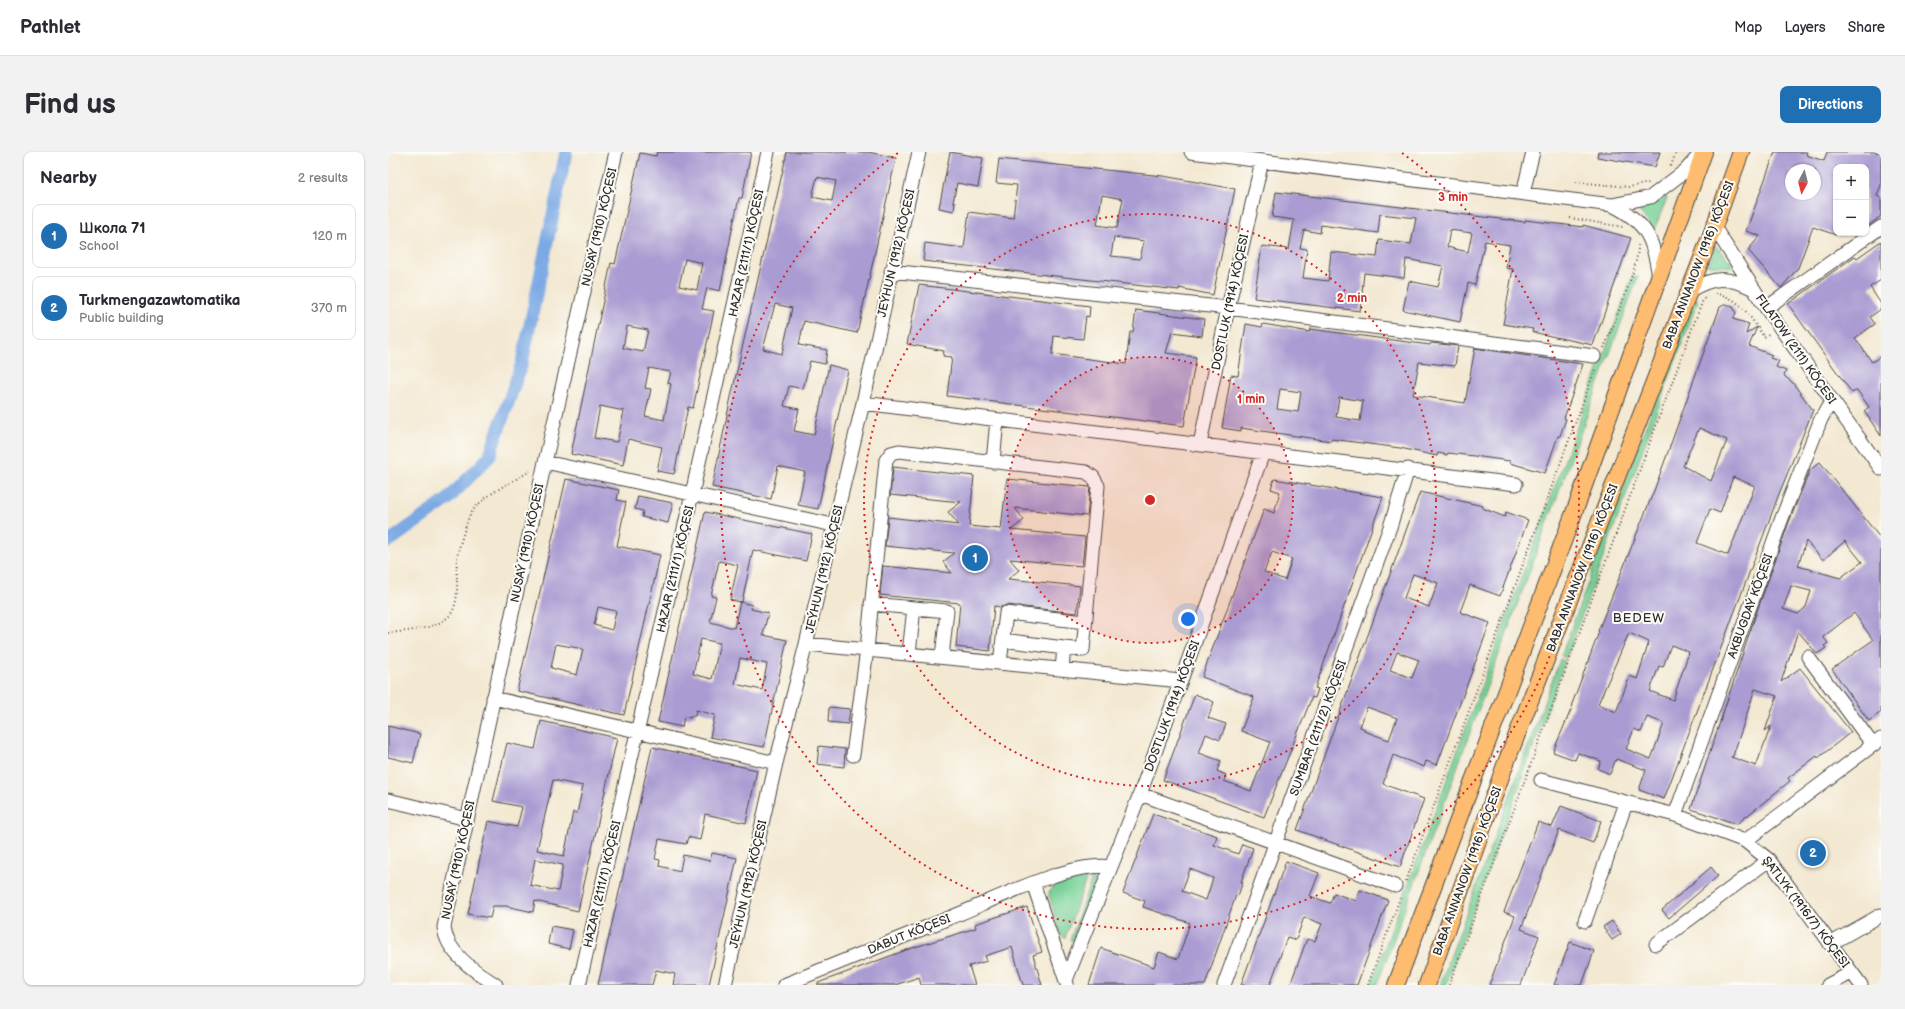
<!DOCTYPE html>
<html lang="en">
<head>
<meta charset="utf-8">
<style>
  body { margin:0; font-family:"Balsamiq Sans",sans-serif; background:#f2f2f3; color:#2b2b33 }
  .controls { position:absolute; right:12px; top:12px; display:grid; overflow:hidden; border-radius:8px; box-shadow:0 1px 3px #0004 }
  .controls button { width:36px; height:36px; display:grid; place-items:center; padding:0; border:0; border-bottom:1px solid #e1e1e2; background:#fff; color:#2b2b33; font:20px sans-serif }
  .compass { position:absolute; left:1397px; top:12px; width:36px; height:36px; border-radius:50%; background:#fff; box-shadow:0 1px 3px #0004; rotate:187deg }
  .you { position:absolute; left:800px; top:467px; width:14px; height:14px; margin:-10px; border:3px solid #fff; border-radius:50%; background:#1a73e8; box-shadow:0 0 0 6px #1a73e833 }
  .badge { display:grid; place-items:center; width:26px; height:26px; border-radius:50%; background:#1f6fb2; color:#fff; font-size:13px; font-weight:700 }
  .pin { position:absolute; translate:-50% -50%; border:2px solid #fff; box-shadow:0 1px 4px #0006 }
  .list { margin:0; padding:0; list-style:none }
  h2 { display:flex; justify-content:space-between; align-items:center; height:52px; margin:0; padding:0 16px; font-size:17px }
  h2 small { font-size:13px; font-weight:400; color:#7c7c81 }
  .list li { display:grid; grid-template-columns:26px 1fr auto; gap:12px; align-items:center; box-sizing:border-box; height:64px; margin:0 8px 8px; padding:0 8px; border:1px solid #e1e1e2; border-radius:8px }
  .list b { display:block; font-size:15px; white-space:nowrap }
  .list p { margin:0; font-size:13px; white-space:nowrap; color:#7c7c81 }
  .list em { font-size:13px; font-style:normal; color:#7c7c81 }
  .map { position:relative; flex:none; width:1493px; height:833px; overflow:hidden; border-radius:8px }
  header { display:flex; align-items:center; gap:24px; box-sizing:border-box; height:56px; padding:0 20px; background:#fff; border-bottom:1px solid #e1e1e2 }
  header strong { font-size:19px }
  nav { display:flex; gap:22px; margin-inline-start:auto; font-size:14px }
  .intro { display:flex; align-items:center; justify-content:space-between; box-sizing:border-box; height:96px; padding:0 24px }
  h1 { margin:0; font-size:28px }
  .button { padding:10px 18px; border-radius:8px; background:#1f6fb2; color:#fff; font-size:14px; font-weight:700 }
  main { display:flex; gap:24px; padding:0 24px }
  aside { flex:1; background:#fff; border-radius:8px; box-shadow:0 1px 3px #0004 }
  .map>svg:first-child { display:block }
</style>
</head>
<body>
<header>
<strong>Pathlet</strong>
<nav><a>Map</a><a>Layers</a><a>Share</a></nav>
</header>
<div class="intro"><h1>Find us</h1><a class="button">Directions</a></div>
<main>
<aside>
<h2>Nearby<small>2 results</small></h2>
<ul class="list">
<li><span class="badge">1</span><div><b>Школа 71</b><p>School</p></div><em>120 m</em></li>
<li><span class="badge">2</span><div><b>Turkmengazawtomatika</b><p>Public building</p></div><em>370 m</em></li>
</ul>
</aside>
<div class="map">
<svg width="1493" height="833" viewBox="0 0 1493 833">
  <rect width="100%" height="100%" fill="#fdfcf7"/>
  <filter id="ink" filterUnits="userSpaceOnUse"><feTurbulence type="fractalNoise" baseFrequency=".025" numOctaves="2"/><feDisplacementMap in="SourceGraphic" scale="8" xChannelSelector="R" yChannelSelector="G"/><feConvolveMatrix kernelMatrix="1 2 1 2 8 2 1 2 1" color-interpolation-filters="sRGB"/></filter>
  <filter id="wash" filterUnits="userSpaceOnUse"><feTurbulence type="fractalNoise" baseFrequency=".012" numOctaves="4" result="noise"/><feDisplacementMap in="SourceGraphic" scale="16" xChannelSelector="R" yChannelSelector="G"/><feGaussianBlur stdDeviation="0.9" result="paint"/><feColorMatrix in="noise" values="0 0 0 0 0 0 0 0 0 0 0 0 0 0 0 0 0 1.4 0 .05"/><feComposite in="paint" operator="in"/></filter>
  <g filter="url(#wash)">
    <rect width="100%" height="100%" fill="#f3e8d1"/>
    <!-- green -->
    <path fill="#77d197" stroke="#517e61" d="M1277,45L1279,46L1266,78L1248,55Z
      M1328,94L1346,114L1344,115L1320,113Z
      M1245,123L1250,125L989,833H983Z
      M1305,146L1310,148L1178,506L1173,504Z
      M1172,507L1177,509L1058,833H1052Z
      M694,724L699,725L677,786L673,783L660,740L668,733Z
      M704,726L707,730V734L688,786L686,789L682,788Z"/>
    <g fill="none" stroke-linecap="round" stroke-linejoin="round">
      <!-- canal -->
      <path stroke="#7aa9e4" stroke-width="13" d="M0,390L59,348L101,305L134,211L178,0"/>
    </g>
    <g id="blocks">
      <!-- building -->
      <path fill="#aa9cd2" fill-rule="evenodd" d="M269,0H363L354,46H351L345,73L332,139L319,136L314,157L326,159L305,256L300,255L286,322L269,319L274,295L240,287L235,313L183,302L223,111L227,112L252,1L268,4ZM297,107L314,111L309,138L291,134ZM239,174L260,178L255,200L235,196ZM261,216L283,220L280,231L283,232L276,268L257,264L263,237L257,236ZM212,254L236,259L229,290L206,286Z
        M399,0H480L508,6L469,181L416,169L411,193L439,198L437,212L422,209L415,237L401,234L396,254L411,257L406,279L426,283L441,213L460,218L430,357L410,353L417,320L390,314L383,347L324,335L343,245ZM429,25L448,29L444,49L424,45ZM387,152L404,156L394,202L375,197Z
        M562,0L595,6L590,35L569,31L565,50H567L566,59L551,56Z
        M1210,0H1272L1267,15L1209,5Z
        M1387,0H1419L1418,3L1436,9L1439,0H1493V33L1489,44L1493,46V64L1478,75V15H1448V83L1425,75L1410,116L1393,136L1360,98L1372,84L1358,79ZM1403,18H1427V42H1403Z
        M611,7L775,24L847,37L825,143L791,136V138L535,109L537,91L576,96L581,60L625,66L629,33L608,31ZM714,43L735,47L729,76L709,73ZM726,85L756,89L752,107L723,104Z
        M888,40L1137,70V68L1195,75V73L1243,86L1205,193L1144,180L1145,177L1115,172L1125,117L1118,116L1122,93L1097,89L1087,133L1080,131L1072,170L1015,158L1021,129L1050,135L1055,114L1018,107L1016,126L976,121L972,159L866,146L874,94L901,97L906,68L884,65ZM992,62L1028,66L1023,92L991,88L989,105L943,100L940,129L915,126L919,97L912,96L916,78L932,81L933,73L990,81ZM1062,78L1084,81L1080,100L1059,95Z
        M1493,89V128L1482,135L1493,152V157L1482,165L1487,172L1467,186L1484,210L1493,204V284L1476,259L1481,255L1469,238L1464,241L1400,152L1467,104L1469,106Z
        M531,133L702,154L701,165L698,164L695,187L666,184L664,202L738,212L742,180H745L748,158L816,167L814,184L784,180L778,201L808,205L796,274L559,244L564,205L555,204L556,199L519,192Z
        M1338,152L1345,155L1348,161L1345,167L1361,172L1358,182L1369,175L1361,194L1384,203L1382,206L1391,209L1388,215L1398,219L1396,224L1404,230L1425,258L1391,342L1276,647L1251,638L1258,618L1228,607L1222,622L1210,617L1213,609L1190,601L1187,608L1165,600L1185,553L1184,552L1211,480L1210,479L1267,336L1332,155ZM1311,276L1339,288L1323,329L1295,314ZM1345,325L1367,334L1340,403L1309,391L1322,357L1332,361ZM1241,481L1261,490L1249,527L1242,524L1228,560L1210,552ZM1283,493L1301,500L1285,548L1262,539L1271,514L1275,515ZM1259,565L1276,571L1263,607L1238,597L1246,577L1253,580Z
        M858,172L874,175L875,172L922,180V177L1042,193L1043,191L1070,194L1067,214L1031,210L1025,243L1077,251L1087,196L1195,212L1176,266L1178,267L1172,284H1170L1157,321L1122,311V309L1086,304L1060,301L1059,303L1050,301L1049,304L1012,296L943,287V289L853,276V279L834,276L843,223L850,224ZM892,237L913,240L910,260L889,257ZM951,245L975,249L972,269L948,265Z
        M1432,310L1493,387V560L1481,569L1444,517L1485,488L1466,461L1435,485L1440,491L1436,494L1438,496L1429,502L1410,479L1393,530L1412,516L1463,580L1430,606L1429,604L1400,626L1402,629L1349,672L1303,657L1369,459L1401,370L1422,318ZM1418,389L1435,408L1457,389L1474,410L1452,426L1410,414ZM1403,434L1423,439L1418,455L1410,462L1395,457ZM1367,537L1389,544L1377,579L1383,574L1368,614L1343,605L1345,604Z
        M505,315L586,324L581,374L613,377L619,327L702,335L699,364L627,356L636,368L623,378L697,385L694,414L622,407L631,418L620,427L692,434L689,461L619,453L613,455L606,454L602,499L568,495L572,451L492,443L495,414L564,421L555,410L566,401L497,394L500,365L571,373L560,360L573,350L502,343Z
        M178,327L231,338L229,348L238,350L229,394L272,403L236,563L129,539ZM210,455L228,459L224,478L206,473ZM168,492L195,497L189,523L163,516Z
        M886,327L995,345L927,536L930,537L927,546L924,545L876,665L775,628L807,542L826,550L820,566L838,572L832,588L818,582L811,601L833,609L829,619L838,623L836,629L863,639L882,590L853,579L866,545L814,525L876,357L886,361L892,340L883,337ZM884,400L904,407L897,428L876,420Z
        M1032,340L1095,354L1094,356L1117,365L1118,360L1140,368L1112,444L1082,433L1072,460L1102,471L1049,613L1038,609L1036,615L1005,603L995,632L1036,647L1012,715L909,678ZM1025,422L1050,431L1041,455L1016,446ZM1009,500L1031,508L1024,526L1002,518ZM979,555L1009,566L1001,588L976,579L977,577L972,575Z
        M250,344L285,351L280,371L254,365L255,359L247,357Z
        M317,360L424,382L418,409L365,398L354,450L342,448L350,413L331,409L323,444L328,445L322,470L346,476L352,450L364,453L363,457L380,461L375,483L399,488L376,595L322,585L327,563L308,558L307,564H303L302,566L296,565L294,575L270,570ZM313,487L332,491L324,527L305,522ZM352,506L379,512L374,538L347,532Z
        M441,555L462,557L460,572L440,570Z
        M153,569L229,586L190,759L147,749L145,760L118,754H105L102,766L80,762L100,669L129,675L134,655L105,649L119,591L147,597ZM165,628L195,634L189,661L185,660L176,704L149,698ZM147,707L175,713L170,739L142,733Z
        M0,574L32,582L25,611L0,605Z
        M431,594L457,597L456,615L429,612Z
        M264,595L369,618L358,671L317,662L312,688L300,685L298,692L271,687L267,707L272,708L271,714L292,719L295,703L322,709L324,701L349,706L321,833H285L287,822L268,818L264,833H210Z
        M1173,654L1213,669L1205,691L1171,678L1133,777L1151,784L1133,833H1101L1127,764L1116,760L1150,670L1164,675Z
        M765,662L829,684L826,693L850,702L854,692L865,696L853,730H855L853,735L850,744L848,743L817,833H701L713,796L766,815L771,800L790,807L802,771L755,755L757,749L735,741ZM802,717L825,726L818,748L794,739Z
        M898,709L931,721L922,744L942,751L946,741L968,749L972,738L1000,748L969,833H902L919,787L927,789L934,772L916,765L908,788L899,785L882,833H853Z
        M1323,715L1330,724L1281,766L1274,758Z
        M639,755L654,800L645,803L654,833H635L624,795L597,804L599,809L581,814L587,833H533L531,825L507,833H430V831L521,797L588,776L587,772Z
        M1224,769L1233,782L1224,788L1215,775Z
        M163,774L185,778L181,797L160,792Z
        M1182,790L1206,799L1194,833H1166Z"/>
    </g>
  </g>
  <g filter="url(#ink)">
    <use href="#blocks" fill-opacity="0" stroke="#494744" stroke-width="1"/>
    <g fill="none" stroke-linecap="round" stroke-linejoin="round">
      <!-- minor casing -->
      <g stroke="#494744" stroke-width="15">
        <path id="minor" d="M803,0L1224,53C1259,70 1266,88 1271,126
          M1135,41L1145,0
          M1224,53L1263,45L1297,19L1314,0
          M1326,75L1378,156L1493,317
          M503,119L840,156L1206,204
          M1301,139C1326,124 1339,124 1366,137
          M1378,156L1493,75
          M475,251L1128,332
          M812,292L840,156L874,9
          M157,310L445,373
          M605,310L609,268
          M483,452L559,459L554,505
          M615,488L676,496
          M418,492L793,529
          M521,501L526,456
          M1420,505L1485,593
          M612,511L618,461L697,470
          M105,546L388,611
          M465,603L479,497L498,308L503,301L511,299L698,320L705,325L710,334L695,498L676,496L674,517
          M1153,628L1287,663L1357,689L1381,708L1473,833
          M752,642L1007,734
          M0,648L79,667
          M1287,663L1394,366L1433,267L1444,248
          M1357,689L1493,587
          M645,731L679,832
          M1197,769L1238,651
          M1268,792L1381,708
          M1442,792L1493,763
          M678,828L752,642L875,301
          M108,833C88,820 58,801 56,775L157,310L228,0
          M191,833L304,342L380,0
          M337,833L388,611L418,492L475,251L531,0
          M396,833C454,809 513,786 571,762C610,746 683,709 723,715
          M836,833L1002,375L1020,317
          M1440,833L1463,821"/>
      </g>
      <!-- major casing -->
      <g stroke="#494744" stroke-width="18">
        <path id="major" d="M1008,833L1193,342L1316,0
          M1039,833L1116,616L1326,75L1353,0"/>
      </g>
      <!-- path -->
      <path stroke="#494744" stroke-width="2" stroke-dasharray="1 3" stroke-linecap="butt" d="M1283,14L1288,0
        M1188,30L1241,35L1261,31
        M1182,66L1235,75
        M1327,142C1351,143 1364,168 1376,185L1382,181
        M1216,196C1225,172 1251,115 1250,93
        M0,481C18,479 41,478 56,468C75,457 67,426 69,408C69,400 79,368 83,361C95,343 123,331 142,319
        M1018,729L1208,215
        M980,833L1012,746
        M1061,833L1302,182L1315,148L1319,144"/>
      <!-- minor -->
      <use href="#minor" stroke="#fff" stroke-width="13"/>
      <!-- major -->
      <use href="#major" stroke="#fdbc70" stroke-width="16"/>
    </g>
  </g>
  <!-- distance rings -->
  <circle cx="762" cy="348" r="143" fill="#d62828" fill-opacity=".12"/>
  <g fill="none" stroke="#d62828" stroke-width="2" stroke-dasharray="2 4">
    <circle cx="762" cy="348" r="143"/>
    <circle cx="762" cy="348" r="286"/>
    <path d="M1014 1A429 429 0 1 1 510 1"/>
  </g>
  <g text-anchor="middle" stroke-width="4" stroke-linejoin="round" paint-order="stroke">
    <!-- street labels -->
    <g font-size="12" fill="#2b2b2b" stroke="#fdfcf7">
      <text transform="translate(211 75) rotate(-77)" y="4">NUSAÝ (1910) KÖÇESI</text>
      <text transform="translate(358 101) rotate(-78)" y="4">HAZAR (2111/1) KÖÇESI</text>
      <text transform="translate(508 101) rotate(-77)" y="4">JEÝHUN (1912) KÖÇESI</text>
      <text transform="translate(1310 113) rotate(-69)" y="4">BABA ANNANOW (1916) KÖÇESI</text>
      <text transform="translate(842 150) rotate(-78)" y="4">DOSTLUK (1914) KÖÇESI</text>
      <text transform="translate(1408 197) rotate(55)" y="4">FILATOW (2111) KÖÇESI</text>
      <text transform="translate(139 391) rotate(-78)" y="4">NUSAÝ (1910) KÖÇESI</text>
      <text transform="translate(1194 416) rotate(-69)" y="4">BABA ANNANOW (1916) KÖÇESI</text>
      <text transform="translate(287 417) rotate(-77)" y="4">HAZAR (2111/1) KÖÇESI</text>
      <text transform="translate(436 417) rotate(-77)" y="4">JEÝHUN (1912) KÖÇESI</text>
      <text transform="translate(1362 454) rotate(-70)" y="4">AKBUGDAÝ KÖÇESI</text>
      <text transform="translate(784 554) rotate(-70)" y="4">DOSTLUK (1914) KÖÇESI</text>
      <text transform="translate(930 576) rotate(-70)" y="4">SUMBAR (2111/2) KÖÇESI</text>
      <text transform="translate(70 708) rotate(-78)" y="4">NUSAÝ (1910) KÖÇESI</text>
      <text transform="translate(1079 719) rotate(-70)" y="4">BABA ANNANOW (1916) KÖÇESI</text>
      <text transform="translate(214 732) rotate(-77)" y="4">HAZAR (2111/1) KÖÇESI</text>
      <text transform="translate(360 732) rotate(-77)" y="4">JEÝHUN (1912) KÖÇESI</text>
      <text transform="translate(1418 760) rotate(53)" y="4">ŞATLYK (1916/7) KÖÇESI</text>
      <text transform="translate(521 782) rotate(-22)" y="4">DABUT KÖÇESI</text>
    </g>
    <!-- neighbourhood labels -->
    <g font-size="13" letter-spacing="1" fill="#2b2b2b" stroke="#fdfcf7">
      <text x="1251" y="470">BEDEW</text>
    </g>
  </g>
  <circle cx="762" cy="348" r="6" fill="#d62828" stroke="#fdfcf7" stroke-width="2"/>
  <g font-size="12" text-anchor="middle" font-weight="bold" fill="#d62828" stroke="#fdfcf7" stroke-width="4" stroke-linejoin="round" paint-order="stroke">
    <text x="1065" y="49">3 min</text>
    <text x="964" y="150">2 min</text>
    <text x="863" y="251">1 min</text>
  </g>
</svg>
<div class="controls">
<button>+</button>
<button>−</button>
</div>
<svg class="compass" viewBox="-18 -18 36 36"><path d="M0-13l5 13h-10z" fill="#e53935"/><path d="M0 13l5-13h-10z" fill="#7c7c81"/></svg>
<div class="you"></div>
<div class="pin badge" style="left:587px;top:406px">1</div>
<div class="pin badge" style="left:1425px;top:701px">2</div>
</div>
</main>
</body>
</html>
